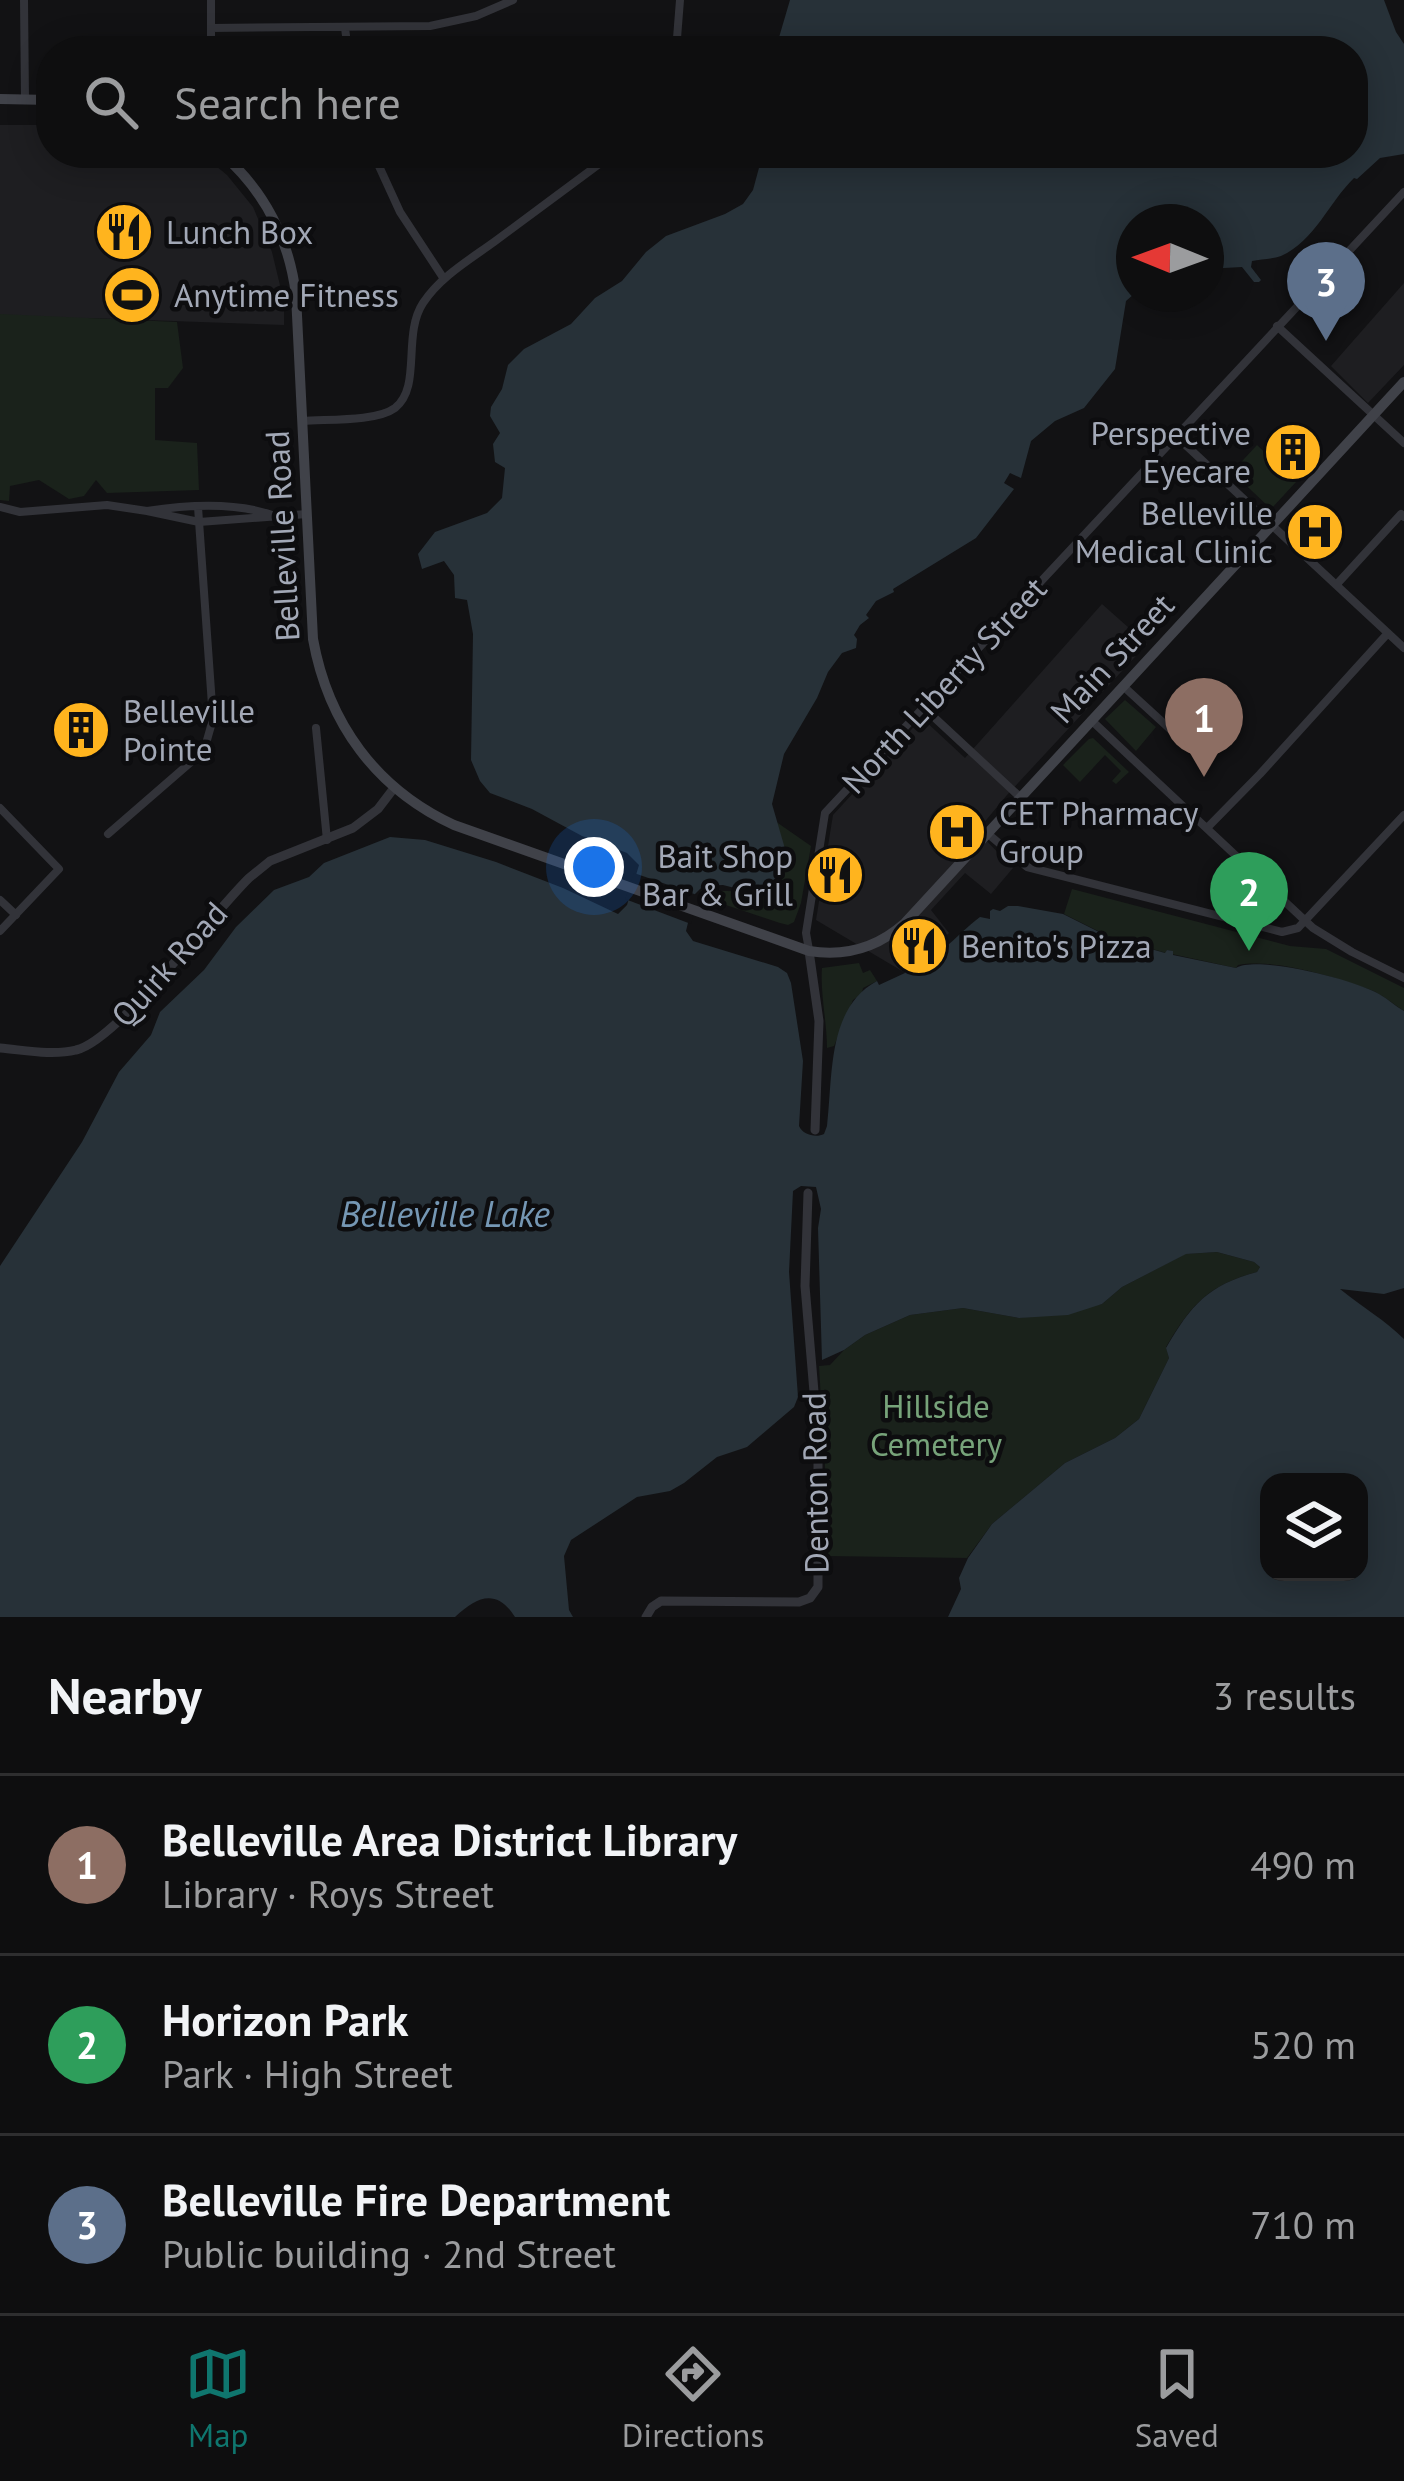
<!DOCTYPE html>
<html lang="en">
<head>
<meta charset="utf-8">
<style>
  body { margin:0; font-family:"PT Sans",sans-serif; background:#1c1c1d; color:#f1f3f6 }
  .controls { position:absolute; right:36px; bottom:36px; display:grid; overflow:hidden; border-radius:24px; box-shadow:0 6px 30px #0003 }
  .controls button { width:108px; height:108px; display:grid; place-items:center; padding:0; border:0; border-bottom:3px solid #2e2e2f; background:#0e0e0f; color:#f1f3f6; font:60px sans-serif }
  .compass { position:absolute; left:1116px; top:204px; width:108px; height:108px; border-radius:50%; background:#0e0e0f; box-shadow:0 6px 30px #0003; rotate:271deg }
  .you { position:absolute; left:594px; top:867px; width:42px; height:42px; margin:-30px; border:9px solid #fff; border-radius:50%; background:#1a73e8; box-shadow:0 0 0 18px #1a73e833 }
  .badge { display:grid; place-items:center; width:78px; height:78px; border-radius:50%; background:#0f766e; color:#fff; font-size:39px; font-weight:700 }
  .pin { position:absolute; translate:-50% -99px; filter:drop-shadow(0 3px 6px #0008) }
  .pin::after { content:''; position:absolute; top:63px; width:42px; height:36px; background:inherit; clip-path:polygon(0 0,100% 0,50% 100%) }
  .list { margin:0; padding:0; list-style:none }
  h2 { display:flex; justify-content:space-between; align-items:center; height:156px; margin:0; padding:0 48px; font-size:51px }
  h2 small { font-size:39px; font-weight:400; color:#9b9c9e }
  .list li { display:grid; grid-template-columns:78px 1fr auto; gap:36px; align-items:center; box-sizing:border-box; height:180px; padding:0 48px; border-top:3px solid #2e2e2f }
  .list b { display:block; font-size:45px; white-space:nowrap }
  .list p { margin:0; font-size:39px; white-space:nowrap; color:#9b9c9e }
  .list em { font-size:39px; font-style:normal; color:#9b9c9e }
  .icon { flex:none; width:66px; height:66px; fill:none; stroke:currentColor; stroke-width:2; stroke-linecap:round; stroke-linejoin:round }
  .map { position:relative; flex:none; width:1404px; height:1617px; overflow:hidden }
  .search { position:absolute; background:#0e0e0f; box-shadow:0 6px 30px #0003; left:36px; right:36px; top:36px; height:132px; display:flex; align-items:center; gap:30px; box-sizing:border-box; padding:0 42px; border-radius:48px; color:#9b9c9e; font-size:45px }
  .sheet { height:696px; background:#0e0e0f }
  nav { display:flex; justify-content:space-around; align-items:center; box-sizing:border-box; height:168px; border-top:3px solid #2e2e2f; background:#0e0e0f; font-size:33px; color:#9b9c9e }
  nav a { display:grid; justify-items:center; gap:6px }
  nav .on { color:#0f766e }
  .map>svg:first-child { display:block }
</style>
</head>
<body>
<div class="map">
<svg width="1404" height="1617" viewBox="0 0 1404 1617">
  <rect width="100%" height="100%" fill="#121214"/>
  <!-- built -->
  <path fill="#1e1e21" d="M0,125H51V153H200L227,175L253,207L272,252L284,302V325L89,318L0,319Z
    M1404,283V365L1368,403L1331,366Z
    M1102,604L1147,644L1007,795L977,831L1013,868L991,894L965,873L931,910L949,933L907,974L816,920L833,815L922,718L965,758Z"/>
  <!-- green -->
  <path fill="#1a221b" d="M0,314L177,322L183,368L168,388H155V440L197,443L199,490L107,493L96,480L84,496L69,499L39,480L10,486L9,501L0,500Z
    M1257,445L1296,482L1271,509L1232,472Z
    M1125,700L1156,727L1136,751L1105,719Z
    M1093,738L1129,772L1116,784L1112,781L1121,771L1105,755L1080,782L1063,765L1089,739Z
    M775,821L811,846L801,903L794,922L788,925L780,923L699,896L701,890C715,892 729,890 744,892C759,894 774,898 788,902L777,886Z
    M1072,889L1290,946L1326,949L1404,988V1011C1393,1004 1383,995 1371,990C1335,977 1276,958 1238,965L1236,968L1172,954V951L1167,950L1166,953L1108,936L1064,914Z
    M859,963L863,973L870,970L877,981L863,988L862,993L853,1000L834,1046L827,1048C827,1023 820,992 822,968Z
    M1217,1252L1254,1262L1260,1267L1257,1272C1208,1285 1191,1305 1166,1347L1169,1358L1139,1419L1115,1438L1065,1463L992,1524L967,1558L827,1556L826,1483L819,1366L830,1365L844,1350L865,1335L910,1315L963,1308L1019,1318L1102,1304L1122,1287L1185,1254Z"/>
  <!-- water -->
  <path fill="#273138" fill-rule="evenodd" d="M790,0H1384L1396,32L1404,44V154L1380,158L1357,179L1354,178C1329,202 1315,241 1281,256C1273,259 1261,259 1252,261L1251,267L1261,280L1259,282H1254L1242,267L1206,269V222H1134V294L1126,301L1115,369L1084,408L1055,421L1031,441L1021,478L1010,473L1004,483L1014,489L976,538L893,589L894,592L876,601L866,615L869,618L860,625L854,635L857,639L856,648L842,653L828,672L817,698L784,754L772,804L788,859L778,885L790,891L789,902L723,885L703,886L695,894L686,931L693,941L778,967L787,973L791,983L803,1061L799,1126C803,1135 816,1138 824,1134L827,1126C833,1075 827,1008 877,981L879,985L905,973V970C932,966 956,935 980,917L990,919V911L993,909L1000,911L1008,906H1018L1063,914L1109,937L1165,953L1167,950L1173,951V955L1236,968C1259,955 1355,980 1379,994C1388,999 1395,1006 1404,1011V1288L1384,1294L1340,1289C1362,1307 1385,1320 1404,1339V1617H948L961,1589L959,1578L968,1558L992,1524L1065,1463L1115,1438L1139,1419L1169,1358L1166,1348C1191,1305 1208,1285 1257,1272L1260,1267L1254,1262L1217,1252L1186,1254L1122,1287L1102,1304L1068,1315L1019,1318L963,1308L910,1315L865,1335L844,1350L822,1360L818,1228L821,1209L816,1187L801,1186L793,1191L789,1272L798,1397L794,1407L747,1447L717,1457L684,1483L670,1491L637,1497L571,1540L564,1556L569,1610L573,1617H515C497,1588 477,1596 455,1617H0V1266L82,1142L119,1072L151,1035L160,1012L204,970L236,927L274,890L309,877L324,863L390,837L425,840L496,862L563,888L618,914L627,905L639,865L627,853L582,836L532,809L490,793L480,781L471,760L473,634L467,600L455,598L454,575L444,561L422,569L418,554L435,532L487,513L502,498L505,468L495,462L493,444L500,433L490,416L491,407L502,389L508,365L524,349L571,324L595,298L622,281L646,252L666,236L725,214L743,204L753,190L763,153H1353V51H775ZM1269,1482H1359V1572H1269Z"/>
  <!-- pier -->
  <path fill="#121214" d="M634,873L700,896L691,924L625,899Z"/>
  <g fill="none" stroke-linecap="round" stroke-linejoin="round">
    <!-- minor -->
    <path stroke="#323339" stroke-width="8" d="M24,0L25,99
      M211,28L430,26L476,16L513,0
      M345,28L348,51
      M211,51V0
      M676,51L680,0
      M373,153L400,212L444,279
      M1277,326L1404,443
      M303,421C326,419 376,422 395,408C422,387 402,335 423,303C440,277 469,260 494,242C534,212 574,183 614,153
      M1177,437L1404,648
      M0,507L20,512L107,505L147,511
      M272,515C235,502 185,505 147,511L199,522L307,514
      M1337,584L1401,514L1404,517
      M1123,686L1182,740
      M923,707L1020,797
      M1091,720L1313,928L1352,952L1404,978
      M316,728L327,840
      M0,808L59,869L0,931
      M1207,828L1260,774L1388,633
      M987,833L1027,867L1282,932L1298,928L1404,815
      M108,834L191,762L205,747L213,719L198,507
      M0,900L16,915
      M809,950L806,933L825,813L1404,192"/>
    <!-- tertiary -->
    <path stroke="#323339" stroke-width="9" d="M809,951L819,1021L815,1130
      M0,1048C24,1050 52,1056 76,1050C117,1041 212,914 249,878L270,861L353,828L378,809L394,788
      M646,1617L652,1607L661,1601L799,1602L810,1598L818,1587V1439L805,1286L808,1193"/>
    <!-- secondary -->
    <path stroke="#404249" stroke-width="10" d="M0,99L51,100
      M221,153C264,190 289,239 296,295L313,639C328,723 376,789 454,825L809,951C846,957 877,948 905,923L1404,382"/>
  </g>
  <!-- icons -->
  <defs>
    <g id="restaurant-disc" transform="scale(3)"><circle r="9.5" fill="#ffb41e" stroke="#0d0d0f"/><path d="M-5-6h1v4h1v-4h1v4h1v-4h1v5L-1.5 .5V6h-2V.5L-5-1ZM5-6V6H3V1.5H1.5Q1.5-4 5-6Z" fill="#111"/></g>
    <g id="stadium-disc" transform="scale(3)"><circle r="9.5" fill="#ffb41e" stroke="#0d0d0f"/><path d="M0-5a6.5 5 0 1 0 0 10a6.5 5 0 1 0 0-10ZM-3.5-1.8h7v3.6h-7Z" fill="#111"/></g>
    <g id="building-disc" transform="scale(3)"><circle r="9.5" fill="#ffb41e" stroke="#0d0d0f"/><path d="M-4-6H4V6H1V3H-1V6H-4ZM-2.5-4.3h1.7v1.8h-1.7ZM.8-4.3h1.7v1.8H.8ZM-2.5-1h1.7V.8h-1.7ZM.8-1h1.7V.8H.8Z" fill="#111"/></g>
    <g id="hospital-disc" transform="scale(3)"><circle r="9.5" fill="#ffb41e" stroke="#0d0d0f"/><path d="M-5-5h3v3.5h4V-5h3V5h-3V1.5h-4V5h-3Z" fill="#111"/></g>
  </defs>
  <g fill-rule="evenodd">
    <use href="#restaurant-disc" x="124" y="232"/>
    <use href="#stadium-disc" x="132" y="295"/>
    <use href="#building-disc" x="1293" y="452"/>
    <use href="#hospital-disc" x="1315" y="532"/>
    <use href="#building-disc" x="81" y="730"/>
    <use href="#hospital-disc" x="957" y="832"/>
    <use href="#restaurant-disc" x="835" y="875"/>
    <use href="#restaurant-disc" x="919" y="946"/>
  </g>
  <g text-anchor="middle" stroke-width="9" stroke-linejoin="round" paint-order="stroke">
    <!-- poi labels -->
    <g font-size="33" fill="#a2a8b6" stroke="#0d0d0f" text-anchor="start">
      <text x="166" y="244">Lunch Box</text>
      <text x="174" y="307">Anytime Fitness</text>
      <text x="1251" y="445" text-anchor="end">Perspective<tspan x="1251" dy="38">Eyecare</tspan></text>
      <text x="1273" y="525" text-anchor="end">Belleville<tspan x="1273" dy="38">Medical Clinic</tspan></text>
      <text x="123" y="723">Belleville<tspan x="123" dy="38">Pointe</tspan></text>
      <text x="999" y="825">CET Pharmacy<tspan x="999" dy="38">Group</tspan></text>
      <text x="793" y="868" text-anchor="end">Bait Shop<tspan x="793" dy="38">Bar &amp; Grill</tspan></text>
      <text x="961" y="958">Benito's Pizza</text>
    </g>
    <!-- street labels -->
    <g font-size="33" fill="#a2a8b6" stroke="#0d0d0f">
      <text transform="translate(282 536) rotate(-93)" y="12">Belleville Road</text>
      <text transform="translate(1112 658) rotate(-47)" y="12">Main Street</text>
      <text transform="translate(944 685) rotate(-47)" y="12">North Liberty Street</text>
      <text transform="translate(169 964) rotate(-48)" y="12">Quirk Road</text>
      <text transform="translate(815 1483) rotate(-91)" y="12">Denton Road</text>
    </g>
    <!-- park labels -->
    <g font-size="33" fill="#77a37a" stroke="#0d0d0f">
      <text x="936" y="1418">Hillside<tspan x="936" dy="38">Cemetery</tspan></text>
    </g>
    <!-- water labels -->
    <g font-size="36" font-style="italic" fill="#7597b4" stroke="#0d0d0f">
      <text x="445" y="1227">Belleville Lake</text>
    </g>
  </g>
</svg>
<div class="controls">
<button><svg class="icon" aria-label="layers" viewBox="0 0 24 24"><path d="M12 4l9 5-9 5-9-5zM3 14l9 5 9-5"/></svg></button>
</div>
<svg class="compass" viewBox="-18 -18 36 36"><path d="M0-13l5 13h-10z" fill="#e53935"/><path d="M0 13l5-13h-10z" fill="#9b9c9e"/></svg>
<div class="you"></div>
<div class="pin badge" style="left:1204px;top:777px;background:#8d6e63">1</div>
<div class="pin badge" style="left:1249px;top:951px;background:#2e9e5b">2</div>
<div class="pin badge" style="left:1326px;top:341px;background:#5c6f8a">3</div>
<div class="search"><svg class="icon" aria-label="search" viewBox="0 0 24 24"><circle cx="10" cy="10" r="6"/><path d="M15 15l6 6"/></svg>Search here</div>
</div>
<section class="sheet">
<h2>Nearby<small>3 results</small></h2>
<ul class="list">
<li><span class="badge" style="background:#8d6e63">1</span><div><b>Belleville Area District Library</b><p>Library · Roys Street</p></div><em>490 m</em></li>
<li><span class="badge" style="background:#2e9e5b">2</span><div><b>Horizon Park</b><p>Park · High Street</p></div><em>520 m</em></li>
<li><span class="badge" style="background:#5c6f8a">3</span><div><b>Belleville Fire Department</b><p>Public building · 2nd Street</p></div><em>710 m</em></li>
</ul>
</section>
<nav>
<a class="on"><svg class="icon" aria-label="map" viewBox="0 0 24 24"><path d="M3 6l6-2 6 2 6-2v14l-6 2-6-2-6 2zM9 4v14M15 6v14"/></svg>Map</a>
<a><svg class="icon" aria-label="directions" viewBox="0 0 24 24"><path d="M12 3l9 9-9 9-9-9zM9 14v-3h6M13 9l2 2-2 2"/></svg>Directions</a>
<a><svg class="icon" aria-label="saved" viewBox="0 0 24 24"><path d="M7 4h10v16l-5-4-5 4z"/></svg>Saved</a>
</nav>
</body>
</html>
